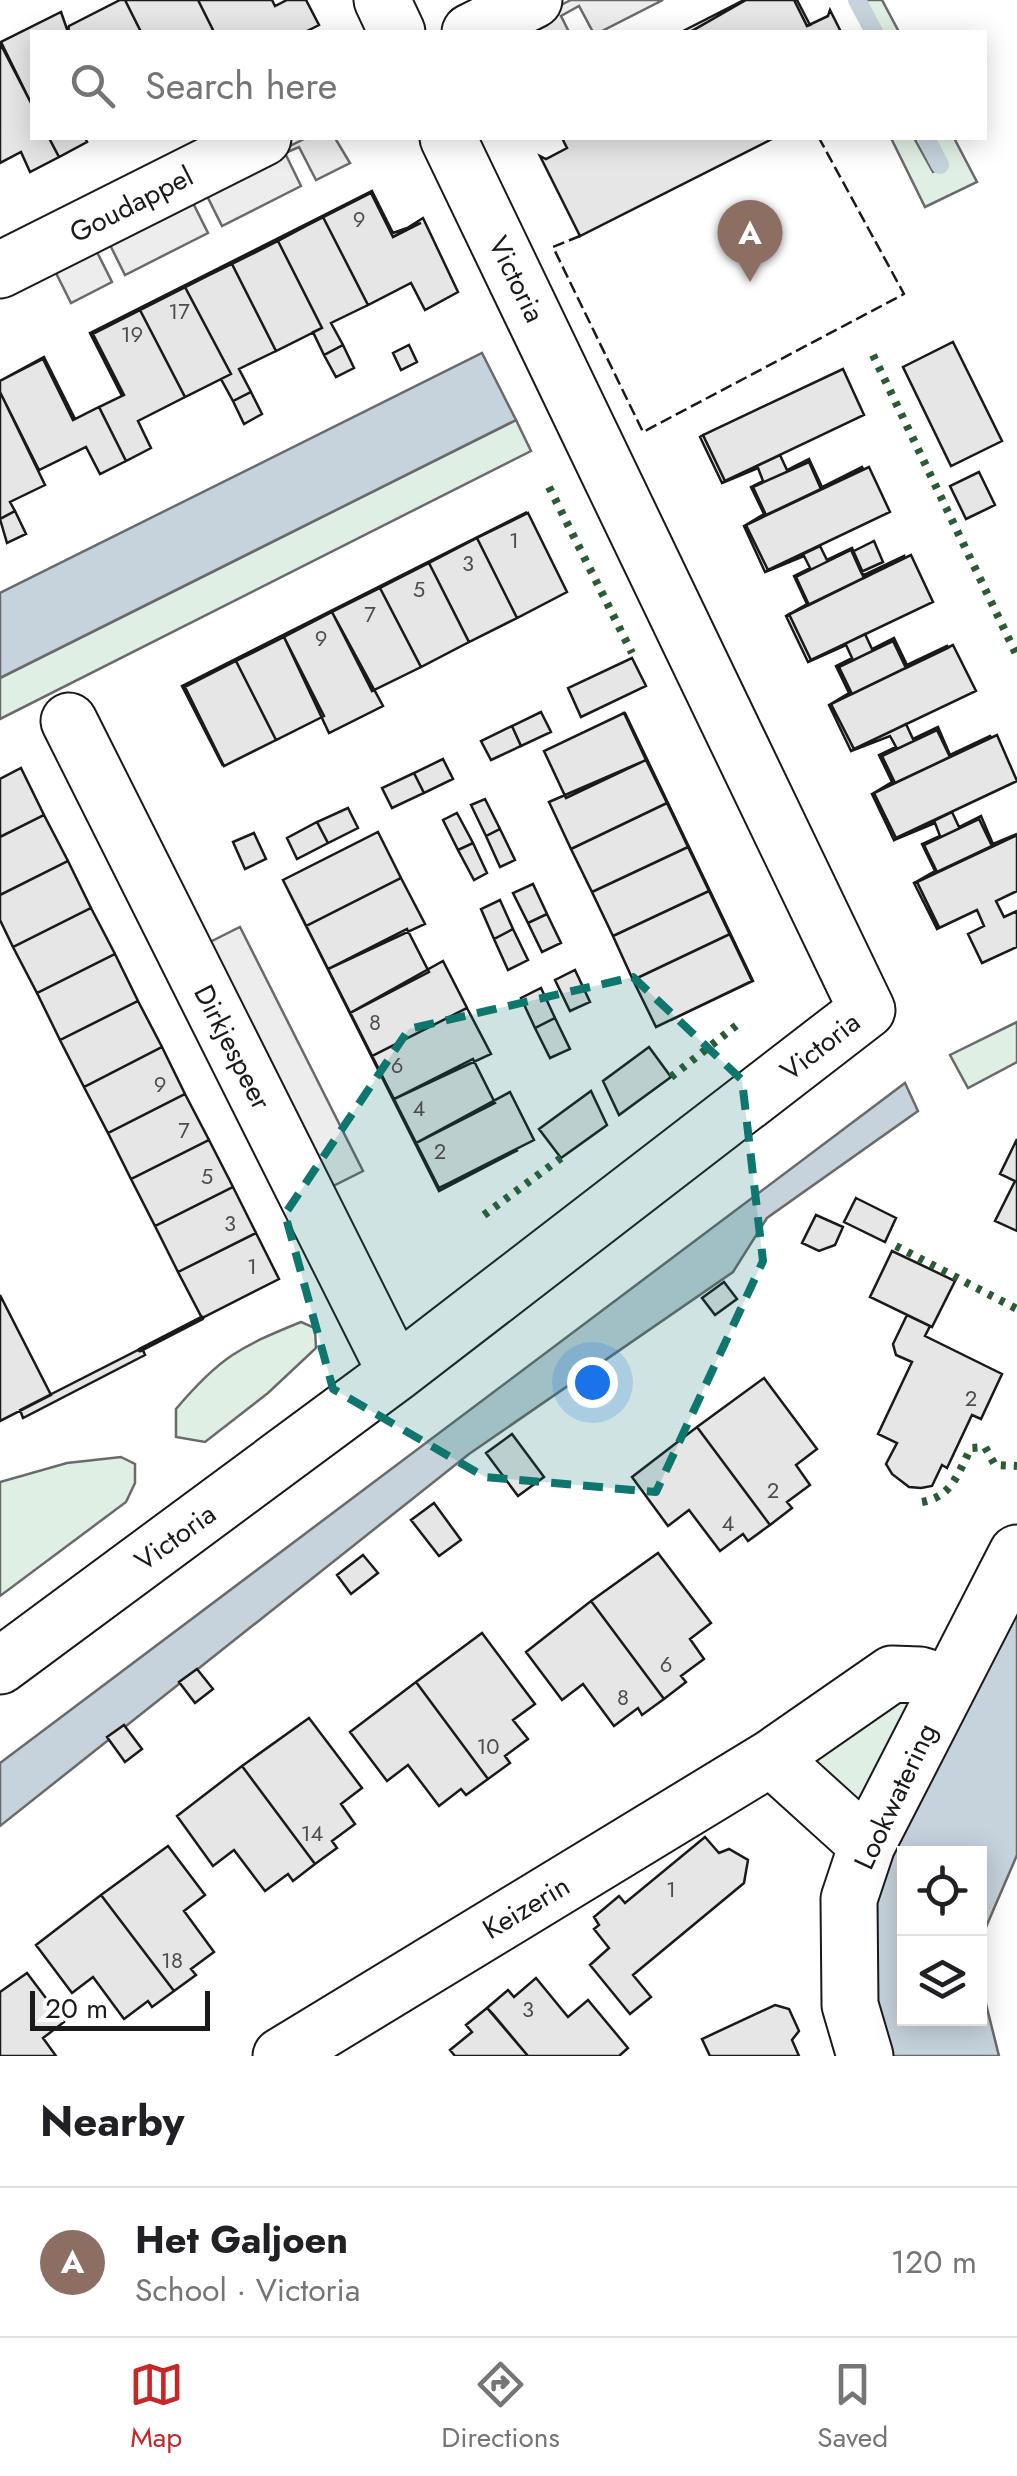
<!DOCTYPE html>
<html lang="en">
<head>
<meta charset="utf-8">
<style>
  body { margin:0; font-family:Jost,sans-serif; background:#f2f2f2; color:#202124 }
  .controls { position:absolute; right:30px; bottom:30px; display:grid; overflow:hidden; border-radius:0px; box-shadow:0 5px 25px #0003 }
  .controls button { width:90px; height:90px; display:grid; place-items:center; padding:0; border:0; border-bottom:2px solid #e0e0e0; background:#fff; color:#202124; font:50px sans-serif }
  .scale { position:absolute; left:30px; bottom:25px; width:180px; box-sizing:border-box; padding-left:10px; border:5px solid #1a1a1a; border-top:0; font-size:28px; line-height:35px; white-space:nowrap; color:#1a1a1a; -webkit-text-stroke:8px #fff; paint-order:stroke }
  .you { position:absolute; left:592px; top:1382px; width:35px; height:35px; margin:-25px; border:8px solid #fff; border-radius:50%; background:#1a73e8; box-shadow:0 0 0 15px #1a73e833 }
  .badge { display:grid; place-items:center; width:65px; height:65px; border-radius:50%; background:#c62828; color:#fff; font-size:32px; font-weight:700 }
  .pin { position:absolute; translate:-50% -82px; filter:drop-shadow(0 2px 5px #0008) }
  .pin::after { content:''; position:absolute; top:52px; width:35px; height:30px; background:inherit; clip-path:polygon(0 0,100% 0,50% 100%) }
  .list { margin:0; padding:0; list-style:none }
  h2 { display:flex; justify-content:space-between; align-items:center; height:130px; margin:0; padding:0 40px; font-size:42px }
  h2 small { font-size:32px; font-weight:400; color:#757577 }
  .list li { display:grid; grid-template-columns:65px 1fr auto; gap:30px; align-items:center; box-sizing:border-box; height:150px; padding:0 40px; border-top:2px solid #e0e0e0 }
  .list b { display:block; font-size:38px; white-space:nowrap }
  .list p { margin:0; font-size:32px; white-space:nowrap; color:#757577 }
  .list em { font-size:32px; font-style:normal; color:#757577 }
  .icon { flex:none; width:55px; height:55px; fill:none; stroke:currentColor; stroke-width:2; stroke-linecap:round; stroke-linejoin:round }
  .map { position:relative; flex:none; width:1017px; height:2056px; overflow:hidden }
  .search { position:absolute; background:#fff; box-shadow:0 5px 25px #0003; left:30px; right:30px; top:30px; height:110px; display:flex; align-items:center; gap:25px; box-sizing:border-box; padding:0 35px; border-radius:0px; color:#757577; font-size:38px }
  .sheet { height:280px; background:#fff }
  nav { display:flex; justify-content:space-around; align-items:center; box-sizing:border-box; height:140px; border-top:2px solid #e0e0e0; background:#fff; font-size:28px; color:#757577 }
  nav a { display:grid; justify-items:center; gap:5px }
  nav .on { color:#c62828 }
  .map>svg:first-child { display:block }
</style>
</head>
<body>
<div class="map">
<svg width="1017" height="2056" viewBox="0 0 1017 2056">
  <rect width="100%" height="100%" fill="#fff"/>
  <!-- green -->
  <path fill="#e0efe3" stroke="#6a6a6a" stroke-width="2.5" d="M863,0H882L899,32H879Z
    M891,138H914L933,172L947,166L932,138H954L977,182L925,207Z
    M516,420L531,451L0,719V678Z
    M1017,1022V1062L968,1088L950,1055Z
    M301,1322L315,1328L316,1348L268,1393L205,1442L176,1437V1409C219,1358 239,1347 301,1322Z
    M121,1457L135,1464V1483L126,1502L0,1596V1482L67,1463Z
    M886,1696L919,1697L856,1808L801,1757Z"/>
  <!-- parking -->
  <path fill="#ededed" stroke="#6a6a6a" stroke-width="2.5" d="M571,0H663L600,32H593L579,6L561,16L569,32H518L515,28Z
    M306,138H335L350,163L316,180L299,147L285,153L301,186L222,226L207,196L193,203L208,233L125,275L110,245L97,252L112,282L71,303L52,265Z
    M240,927L363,1171L331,1187L208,943Z"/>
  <!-- water -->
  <path fill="#c6d2dc" stroke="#6a6a6a" stroke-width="2.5" fill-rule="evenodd" d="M482,353L516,420L0,678V593Z
    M905,1083L918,1111L767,1218L733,1272L469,1454L0,1826V1763Z
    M1017,1588V1855L986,1927L982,1957L986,2004L999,2056H882L873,2023L874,1891ZM904,1854H980V2018H904Z"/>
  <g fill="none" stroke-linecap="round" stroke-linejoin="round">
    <!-- stream -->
    <path stroke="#c6d2dc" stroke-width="18" d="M857,0L874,32
      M926,138L940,165"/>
  </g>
  <!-- building -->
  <path fill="#e6e6e6" stroke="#1a1a1a" stroke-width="2.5" d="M120,0H125L141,32H68L69,26Z
    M125,0H198L214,32H141Z
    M198,0H272L275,6L287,0H306L319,25L305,32H214Z
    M746,0H794L807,26L828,16L830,10L841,32H690Z
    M746,0L690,32L685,30L744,0Z
    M794,0H797L810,25L807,26Z
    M61,12L68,32H32V105L1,42Z
    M0,43L32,105V138H49L59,157L30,172L21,152L0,163Z
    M49,138H85L87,142L59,157Z
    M562,138H774L580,236L540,156L546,159L567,148Z
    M372,191L393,233L421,223L393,237L371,193L93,334L122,396L90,333Z
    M371,193L393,237L423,218L458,292L425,310L411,283L368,305L323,217Z
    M323,217L368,305L331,323L343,345L324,355L313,332L322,328L278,241Z
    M278,241L322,328L276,351L232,264Z
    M232,264L276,351L239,369L251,392L233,401L221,379L231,374L185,287Z
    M185,287L231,374L185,397L140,310Z
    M140,310L185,397L138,421L151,448L126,461L99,407L124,395L93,334Z
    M953,342L1002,441L951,466L903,367Z
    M343,345L354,368L336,377L324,355Z
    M409,345L417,362L401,370L393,353Z
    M44,357L75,419L73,420L43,359L0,381Z
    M43,359L73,420L99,407L126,461L100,474L86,447L39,470L0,392V381Z
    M843,369L864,415L725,481L703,435Z
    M0,392L45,485L10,502L15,511L0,519Z
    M251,392L262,414L244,424L233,401Z
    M703,435L725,481L722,483L700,437Z
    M780,455L787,470L809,459L822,487L862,467L863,469L821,489L809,462L753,487L766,515L744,526L764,514L751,487L763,481L758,468L722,483Z
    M809,462L821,489L766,515L753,487Z
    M869,467L890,512L768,570L746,525Z
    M979,472L995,505L966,519L950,486Z
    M15,511L26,534L7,543L0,519Z
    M527,512L185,687L223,766L182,686Z
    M528,513L567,592L517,618L477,538Z
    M746,525L768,570L765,572L744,526Z
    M477,538L517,618L469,642L429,563Z
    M874,541L883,562L861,572L852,552Z
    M820,546L827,560L852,548L864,575L904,556V558L864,578L851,550L796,577L809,605L786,616L807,604L794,576L810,568L804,556L765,572Z
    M851,550L864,578L809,605L796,577Z
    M911,555L933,602L811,660L789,614Z
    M429,563L469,642L421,667L380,588Z
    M380,588L421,667L372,691L332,612Z
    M332,612L383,706L329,733L284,637Z
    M789,614L811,660L808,662L786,616Z
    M865,634L872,649L894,638L907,665L947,646L948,648L906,668L893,641L839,667L852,694L829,705L849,693L836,666L852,658L846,645L808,662Z
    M284,637L324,716L276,740L236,661Z
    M893,641L906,668L852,694L839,667Z
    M953,645L976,691L854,749L831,704Z
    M632,658L646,686L581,717L568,688Z
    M236,661L276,740L224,766L185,687Z
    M831,704L854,749L851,751L829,705Z
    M541,712L551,732L521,746L512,726Z
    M624,713L646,760L566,798L544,751Z
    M624,713H625L753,981L671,1020L752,981Z
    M906,724L913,739L938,727L950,755L990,736L991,737L950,757L937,730L882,756L895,783L872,794L892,782L879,755L896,747L890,736L851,751Z
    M512,726L521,746L491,760L481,741Z
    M937,730L950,757L895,783L882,756Z
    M997,735L1017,781L896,838L874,793Z
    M443,759L453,779L424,793L414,773Z
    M646,760L667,803L571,849L549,802Z
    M21,768L44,815L0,837V779Z
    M414,773L424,793L392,808L382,788Z
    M874,793L896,838L894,840L872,794Z
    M485,799L500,829L486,836L471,805Z
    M667,803L688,847L592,892L571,849Z
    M348,808L358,828L328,843L317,822Z
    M952,812L959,827L981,816L993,844L1017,834L992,846L979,819L924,845L937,872L914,883L935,871L922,844L940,836L935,823L894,840Z
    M457,813L473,843L458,850L443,820Z
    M44,815L68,861L0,895V837Z
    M979,819L992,846L937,872L924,845Z
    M317,822L328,843L297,859L287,838Z
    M500,829L515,860L500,867L486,836Z
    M378,832L401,878L306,926L283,880Z
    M254,833L266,859L245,869L233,842Z
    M1017,835V891L996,901L1004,917L1017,911V947L982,963L968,934L984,926L977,910L939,928L917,882Z
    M473,843L487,873L474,880L458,850Z
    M688,847L709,891L613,936L592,892Z
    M68,861L91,908L13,947L0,920V895Z
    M401,878L425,924L328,969L306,926Z
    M283,880L439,1188L518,1150L439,1191Z
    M917,882L939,927L937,929L914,883Z
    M533,884L547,914L528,923L513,893Z
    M709,891L730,934L633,980L613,936Z
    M500,900L513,929L494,939L481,909Z
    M91,908L115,954L37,993L13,947Z
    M547,914L561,943L542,952L528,923Z
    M407,929L429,972L350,1013L328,969Z
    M513,929L528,960L508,970L494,939Z
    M730,934L752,981L656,1027L633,980Z
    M115,954L138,1001L60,1040L37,993Z
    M443,961L467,1008L372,1056L350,1013Z
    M575,970L590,1002L570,1011L555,980Z
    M541,988L555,1018L535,1028L521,998Z
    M138,1001L162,1047L84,1087L60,1040Z
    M467,1008L491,1054L394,1099L372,1056Z
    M555,1018L570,1049L550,1058L535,1028Z
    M162,1047L185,1094L108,1133L84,1087Z
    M649,1047L671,1077L619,1115L603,1081Z
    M473,1059L495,1103L416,1143L394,1099Z
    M591,1091L607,1125L561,1158L539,1129Z
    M510,1092L534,1140L439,1188L416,1143Z
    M185,1094L209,1140L131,1179L108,1133Z
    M1017,1139V1231L995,1221L1015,1181L1000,1174Z
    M209,1140L233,1187L155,1226L131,1179Z
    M233,1187L256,1233L178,1272L155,1226Z
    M856,1198L896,1218L885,1242L844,1222Z
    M816,1215L843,1227L835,1245L819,1251L802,1243Z
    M256,1233L279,1279L202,1318L178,1272Z
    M892,1251L955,1281L932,1327L870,1297Z
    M724,1282L737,1299L715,1315L702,1298Z
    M0,1295L51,1395L0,1421Z
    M907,1315L930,1326L925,1336L1002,1374L981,1419L972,1415L947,1468L942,1465L932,1486L921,1488L909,1487L892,1474L886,1464L897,1443L878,1434L912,1362L896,1355L893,1344Z
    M142,1348L145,1355L23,1418L20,1410Z
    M764,1378L817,1449L796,1465L810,1485L787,1502L792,1508L770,1525L697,1427Z
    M697,1427L770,1525L748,1541L743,1534L720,1551L689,1510L668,1526L632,1477Z
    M512,1434L544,1477L518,1496L486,1453Z
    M434,1503L461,1540L439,1556L411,1520Z
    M658,1553L711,1623L690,1639L704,1659L681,1676L686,1682L664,1699L591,1601Z
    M363,1555L378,1573L351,1594L337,1575Z
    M591,1601L664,1699L642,1715L638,1708L614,1726L583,1684L562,1700L526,1652Z
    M482,1633L535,1704L513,1720L528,1739L505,1756L510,1763L488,1779L416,1682Z
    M197,1669L213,1689L195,1703L179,1682Z
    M416,1682L488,1779L466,1795L461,1789L439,1806L408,1765L387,1781L350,1732Z
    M309,1718L362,1788L341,1804L355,1824L332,1841L337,1848L315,1864L242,1766Z
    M124,1725L142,1749L125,1762L107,1737Z
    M242,1766L315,1864L293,1881L288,1874L265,1891L234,1850L213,1866L177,1816Z
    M705,1837L719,1853L729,1849L748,1860L744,1883L633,1975L651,1997L630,2014L590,1965L609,1948L594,1929L599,1925L594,1917L619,1896L625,1903Z
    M168,1846L205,1895L184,1911L214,1952L191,1969L196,1975L174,1991L101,1895Z
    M101,1895L174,1991L152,2007L148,2001L124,2019L93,1977L72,1993L36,1945Z
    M27,1973L64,2022L43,2038L56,2056H0V1992Z
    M536,1978L568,2017L588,2000L628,2048L619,2056H528L487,2008L508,1990L514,1997Z
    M775,2005L789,2009L799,2031L792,2040L799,2056H710L702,2039Z
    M487,2008L493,2014L528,2056H455L450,2050L472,2032L466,2025Z"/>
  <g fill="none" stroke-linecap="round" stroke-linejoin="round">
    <!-- minor casing -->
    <g stroke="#1a1a1a" stroke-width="59">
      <path id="minor" d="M382,0L397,32
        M470,32L534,0
        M0,270L263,138
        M69,721L396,1373
        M0,1666L396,1373L867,1010L448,138
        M771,1758L892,1674L920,1675L949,1684
        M281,2056L771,1758L867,1845
        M865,2056L850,2005L849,1899L867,1845L1017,1553"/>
    </g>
    <!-- minor -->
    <use href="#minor" stroke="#fff" stroke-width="55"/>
    <!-- hedge -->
    <path stroke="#2b5a34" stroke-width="8" stroke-dasharray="5 8" stroke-linecap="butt" d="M873,355L1017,656
      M549,487L632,653
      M671,1077L742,1021
      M484,1215L561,1158
      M896,1246L1017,1309
      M922,1502C952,1497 958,1473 971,1448L985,1447L995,1465L1017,1466"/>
    <!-- fence -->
    <path stroke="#1a1a1a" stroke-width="2.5" stroke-dasharray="12 5" stroke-linecap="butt" d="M580,236L553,247L643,432L904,294L819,138"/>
    <!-- wall -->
    <path stroke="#1a1a1a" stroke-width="5" d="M140,1350L202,1318"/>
  </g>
  <!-- marked area -->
  <path fill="#0f766e" fill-opacity="0.2" stroke="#0f766e" stroke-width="8" stroke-dasharray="20 12" stroke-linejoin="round" d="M633,977L742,1080L763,1261L656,1492L485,1477L333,1389L285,1214L409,1029Z"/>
  <g text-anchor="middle" stroke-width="8" stroke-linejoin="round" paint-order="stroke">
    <!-- number labels -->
    <g font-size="22" fill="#4d4d4d">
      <text x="359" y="227">9</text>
      <text x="179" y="319">17</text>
      <text x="132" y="342">19</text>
      <text x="514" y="548">1</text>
      <text x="468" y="571">3</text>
      <text x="419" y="597">5</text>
      <text x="370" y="622">7</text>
      <text x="321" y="646">9</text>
      <text x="375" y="1030">8</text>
      <text x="397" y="1073">6</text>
      <text x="160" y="1092">9</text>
      <text x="419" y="1116">4</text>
      <text x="184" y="1138">7</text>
      <text x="440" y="1159">2</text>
      <text x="207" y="1184">5</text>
      <text x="230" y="1231">3</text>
      <text x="252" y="1274">1</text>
      <text x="971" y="1406">2</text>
      <text x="773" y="1498">2</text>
      <text x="728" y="1531">4</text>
      <text x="666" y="1672">6</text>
      <text x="623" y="1705">8</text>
      <text x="488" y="1754">10</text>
      <text x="312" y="1841">14</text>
      <text x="671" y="1897">1</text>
      <text x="172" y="1968">18</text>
      <text x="528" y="2017">3</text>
    </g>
    <!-- street labels -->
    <g font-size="28" fill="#1a1a1a" stroke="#fff">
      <text transform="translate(131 204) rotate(-27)" y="10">Goudappel</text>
      <text transform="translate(517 279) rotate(64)" y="10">Victoria</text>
      <text transform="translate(820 1046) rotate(-38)" y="10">Victoria</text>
      <text transform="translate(233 1047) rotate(63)" y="10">Dirkjespeer</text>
      <text transform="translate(175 1537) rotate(-36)" y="10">Victoria</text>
      <text transform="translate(895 1796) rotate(-65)" y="10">Lookwatering</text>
      <text transform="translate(526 1907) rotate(-31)" y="10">Keizerin</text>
    </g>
  </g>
</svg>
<div class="controls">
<button><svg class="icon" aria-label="locate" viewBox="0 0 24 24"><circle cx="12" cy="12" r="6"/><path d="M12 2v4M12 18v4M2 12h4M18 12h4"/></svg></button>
<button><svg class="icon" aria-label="layers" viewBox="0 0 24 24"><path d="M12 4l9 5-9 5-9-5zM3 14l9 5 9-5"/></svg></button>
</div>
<div class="scale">20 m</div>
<div class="you"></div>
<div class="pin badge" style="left:750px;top:282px;background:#8d6e63">A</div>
<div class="search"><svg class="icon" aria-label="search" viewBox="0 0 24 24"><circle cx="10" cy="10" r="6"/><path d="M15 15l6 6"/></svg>Search here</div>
</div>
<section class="sheet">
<h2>Nearby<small></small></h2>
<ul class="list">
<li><span class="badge" style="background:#8d6e63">A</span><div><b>Het Galjoen</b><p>School · Victoria</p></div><em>120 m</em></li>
</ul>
</section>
<nav>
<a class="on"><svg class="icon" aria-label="map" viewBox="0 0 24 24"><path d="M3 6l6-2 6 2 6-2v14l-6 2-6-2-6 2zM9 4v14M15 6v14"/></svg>Map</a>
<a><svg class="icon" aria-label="directions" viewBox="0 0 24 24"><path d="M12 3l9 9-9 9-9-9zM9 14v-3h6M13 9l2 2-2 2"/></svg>Directions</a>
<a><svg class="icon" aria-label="saved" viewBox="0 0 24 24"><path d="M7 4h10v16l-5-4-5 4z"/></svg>Saved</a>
</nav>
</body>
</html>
